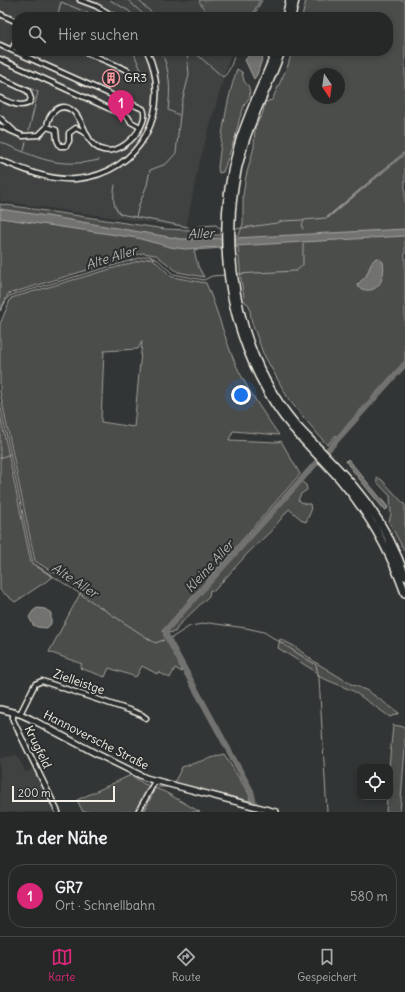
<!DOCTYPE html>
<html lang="de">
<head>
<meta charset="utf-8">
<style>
  body { margin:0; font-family:Delius,sans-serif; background:#323434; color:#f1f3f6 }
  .controls { position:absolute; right:12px; bottom:12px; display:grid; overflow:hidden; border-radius:8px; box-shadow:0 2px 6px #0003 }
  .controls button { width:36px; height:36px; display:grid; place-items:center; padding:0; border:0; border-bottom:1px solid #424445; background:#262828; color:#f1f3f6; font:20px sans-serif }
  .compass { position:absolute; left:309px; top:68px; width:36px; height:36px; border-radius:50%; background:#262828; box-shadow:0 2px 6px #0003; rotate:167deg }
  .scale { position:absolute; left:12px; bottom:10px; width:103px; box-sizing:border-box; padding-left:4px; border:2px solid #f4f1e8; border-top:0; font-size:11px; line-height:14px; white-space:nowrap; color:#f4f1e8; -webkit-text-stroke:3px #2a2d2e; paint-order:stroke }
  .you { position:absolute; left:241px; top:395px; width:14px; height:14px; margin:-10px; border:3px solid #fff; border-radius:50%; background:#1a73e8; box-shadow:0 0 0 6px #1a73e833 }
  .badge { display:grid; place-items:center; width:26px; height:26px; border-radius:50%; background:#db2777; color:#fff; font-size:13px; font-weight:700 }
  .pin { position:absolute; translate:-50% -33px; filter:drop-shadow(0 1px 2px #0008) }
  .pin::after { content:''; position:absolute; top:21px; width:14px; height:12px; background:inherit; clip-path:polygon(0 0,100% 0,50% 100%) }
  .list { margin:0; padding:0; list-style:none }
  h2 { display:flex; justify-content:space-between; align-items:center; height:52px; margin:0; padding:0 16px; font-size:17px }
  h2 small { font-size:13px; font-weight:400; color:#a4a6a8 }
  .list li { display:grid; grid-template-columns:26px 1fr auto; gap:12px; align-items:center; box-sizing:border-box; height:64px; margin:0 8px 8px; padding:0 8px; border:1px solid #424445; border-radius:16px }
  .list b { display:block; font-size:15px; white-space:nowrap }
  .list p { margin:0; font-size:13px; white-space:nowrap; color:#a4a6a8 }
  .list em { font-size:13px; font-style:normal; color:#a4a6a8 }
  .icon { flex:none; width:22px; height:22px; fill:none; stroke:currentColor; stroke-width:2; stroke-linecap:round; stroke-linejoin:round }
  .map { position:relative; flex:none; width:405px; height:812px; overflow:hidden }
  .search { position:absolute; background:#262828; box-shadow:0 2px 6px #0003; left:12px; right:12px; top:12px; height:44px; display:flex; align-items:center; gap:10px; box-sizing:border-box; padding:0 14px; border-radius:16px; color:#a4a6a8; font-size:15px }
  .sheet { height:124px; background:#262828 }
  nav { display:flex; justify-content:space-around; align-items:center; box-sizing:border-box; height:56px; border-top:1px solid #424445; background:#262828; font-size:11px; color:#a4a6a8 }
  nav a { display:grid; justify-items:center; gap:2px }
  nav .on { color:#db2777 }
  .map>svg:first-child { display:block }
</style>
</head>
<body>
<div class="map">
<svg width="405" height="812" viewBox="0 0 405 812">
  <rect width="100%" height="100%" fill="#323535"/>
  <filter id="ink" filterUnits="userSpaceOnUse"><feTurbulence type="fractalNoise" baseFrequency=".025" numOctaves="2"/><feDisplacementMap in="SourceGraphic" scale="8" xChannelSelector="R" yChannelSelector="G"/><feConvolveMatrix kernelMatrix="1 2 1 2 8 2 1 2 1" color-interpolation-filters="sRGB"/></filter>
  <g filter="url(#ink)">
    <!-- built -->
    <path fill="#404242" d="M0,0H260L251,17H17V51H233L229,59L198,167L186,228L0,201Z
      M17,755L26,773L34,768L56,812H0V758Z"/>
    <!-- green -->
    <path fill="#4b4d4c" stroke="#a09f9a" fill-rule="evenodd" d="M201,0H260L251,17H209L199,1Z
      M306,0H405V152L326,218H328L405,154V367L339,439L336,435L327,445L289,400L263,353L252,323L249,305L245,302L241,280L238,247L194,250L198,266L204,277L178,272L156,255L143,253L8,294L0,311V204L165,229L214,231L215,235H239L243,224V195L246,176L254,147L255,127L263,113L265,102L272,100L288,65L292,51H388V17H302ZM315,74H339V98H315Z
      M237,69L242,72L244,81L249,87L250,96L245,104L240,117L235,138L223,172L219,173L218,168C222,133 226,102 237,69Z
      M152,258L172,277L206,283C216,306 222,329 231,353C242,382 261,409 279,435L233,431L229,440L278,442L281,441L300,474L162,631L168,637L182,672L175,668L170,678L158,672L157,674L142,666L136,677L109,668L105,677L80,668L82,664L49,652L82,590L35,561L0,392V324L11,298L145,259ZM142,341L134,427L101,422L104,351L138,349Z
      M0,414L31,563L53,577L15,602L0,590Z
      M377,477L382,480L405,505V552L389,522L391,514L390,496L377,482Z
      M301,481L306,485L307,490L301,494L298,500L305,504H310L311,511L306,522L303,521L289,509L271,531L247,554L214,591L210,590L209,596L179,625L175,632L166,633Z
      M280,639L294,646L315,662L351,684L368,691L399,713L390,717L353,691L320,677L313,670L278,648Z
      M393,725L405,727V749L400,812H386L387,797H390L389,767Z
      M224,754L249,794L250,801L174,783L182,767Z
      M131,775L144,784L165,792L200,812H83L77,800Z"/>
    <!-- water -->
    <path fill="#727370" stroke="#a6a5a0" d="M252,51H261L264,53L257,75L254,79L245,60Z
      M0,209L47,216L181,239L235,238L405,229V236L185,249L170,247L137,238L0,218Z
      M376,258H378L383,262C384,267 384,272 382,278C379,290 367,294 357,286V285L366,276L372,262Z
      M348,459L388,507V508L386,510L383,508L349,466L346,461Z
      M37,608L45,609L51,613V624L47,628L37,627L33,625L29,617L33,611Z"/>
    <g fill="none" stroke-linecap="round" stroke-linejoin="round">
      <!-- stream -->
      <path stroke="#a6a5a0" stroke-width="1" d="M110,0L129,11L135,17
        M128,0L146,17
        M138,0L156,17
        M57,17L61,2L98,17
        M253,17L262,0
        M133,51L145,80
        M161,51C170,70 171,89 168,110L179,115
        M193,51L223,77C230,73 233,59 236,51
        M0,75L38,92L29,130
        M0,142C38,158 57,169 99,160
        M24,151L26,142
        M115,185C113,197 112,205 120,214L188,227
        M136,217L139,205L147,185L150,170L166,164L176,153L181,106L189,75L187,53L184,51
        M199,226L216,225L221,229H224
        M235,229L277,223L282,221L303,220
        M303,229L302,226L304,220L326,218L328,217L405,152
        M236,274L296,271L303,265V244
        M0,311L9,296L146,256H150L158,260L173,274L204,280L212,276L225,275
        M0,403L33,563L155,643L164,640
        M0,458L10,454
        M168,638L173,637L190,626L209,623L246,628L264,632L316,665L319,678L327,812
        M158,787H166
        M144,812L154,791"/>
      <!-- river -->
      <path stroke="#727370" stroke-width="6" d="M256,812L251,791L166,635V630L405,364"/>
      <!-- minor casing -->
      <g stroke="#f4f1e8" stroke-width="7">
        <path id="minor" d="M80,0L96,6L115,17
          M0,14L17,22
          M0,45L143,109C152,127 106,177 86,133L76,128L69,133V141L66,146H60L57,140L56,130L47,127L39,135L23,136L0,126
          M12,50L17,38
          M83,51L127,70
          M0,59L128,117L131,122L140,127
          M0,78L28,91L31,99L29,103C19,108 10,102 0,98
          M0,118L14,131
          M47,127C48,115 59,100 73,111C79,116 83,126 86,133
          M0,160C25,170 49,181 76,179C141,174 174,108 147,51
          M13,712V720L58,812
          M20,714L35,684L42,681L129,710L142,715L146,718
          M138,812L155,781"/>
      </g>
      <!-- tertiary casing -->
      <g stroke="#f4f1e8" stroke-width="8">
        <path id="tertiary" d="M0,709L20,714L31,719L95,753L146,778L276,812"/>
      </g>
      <!-- motorway casing -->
      <g stroke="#f4f1e8" stroke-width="10">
        <path id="motorway" d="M286,17L290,0
          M291,17L295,0
          M276,51C264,83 247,114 238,147C216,223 224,306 259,376C268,394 279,412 292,427C307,445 324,461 339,478C369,513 390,551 405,593
          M281,51C270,83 253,114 243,147C216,237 234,352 296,425C315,446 336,465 354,487C376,513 394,544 405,576"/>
      </g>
      <!-- minor -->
      <use href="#minor" stroke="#2a2d2e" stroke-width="4"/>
      <!-- tertiary -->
      <use href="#tertiary" stroke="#2a2d2e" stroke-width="5"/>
      <!-- motorway -->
      <use href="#motorway" stroke="#2a2d2e" stroke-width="7"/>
    </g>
  </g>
  <!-- icons -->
  <defs>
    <g id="building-ring" transform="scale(0.9)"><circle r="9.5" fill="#2a2d2e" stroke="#ff9aa2" stroke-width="1.5"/><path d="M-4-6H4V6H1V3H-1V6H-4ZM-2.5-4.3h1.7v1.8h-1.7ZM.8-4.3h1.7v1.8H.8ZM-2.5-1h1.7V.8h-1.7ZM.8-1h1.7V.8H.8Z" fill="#ff9aa2"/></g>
  </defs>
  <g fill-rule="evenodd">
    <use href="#building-ring" x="111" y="78"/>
  </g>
  <g text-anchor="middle" stroke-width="4" stroke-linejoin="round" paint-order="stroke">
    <!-- poi labels -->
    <g font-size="12" fill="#f4f1e8" stroke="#2a2d2e" text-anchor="start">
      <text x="124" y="82">GR3</text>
    </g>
    <!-- street labels -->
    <g font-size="12" fill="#f4f1e8" stroke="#2a2d2e">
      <text transform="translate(79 682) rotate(19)" y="4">Zielleistge</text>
      <text transform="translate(96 740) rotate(27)" y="4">Hannoversche Straße</text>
      <text transform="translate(38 747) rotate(64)" y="4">Krugfeld</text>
    </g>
    <!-- water labels -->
    <g font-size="13" font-style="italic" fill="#b3b2ac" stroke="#2a2d2e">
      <text transform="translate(201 233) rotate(-2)" y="5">Aller</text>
      <text transform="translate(111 257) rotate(-17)" y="5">Alte Aller</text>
      <text transform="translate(209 566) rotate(-48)" y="5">Kleine Aller</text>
      <text transform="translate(75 580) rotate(33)" y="5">Alte Aller</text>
    </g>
  </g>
</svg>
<div class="controls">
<button><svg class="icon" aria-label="locate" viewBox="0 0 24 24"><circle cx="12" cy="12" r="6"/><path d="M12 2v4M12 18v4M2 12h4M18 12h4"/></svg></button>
</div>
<svg class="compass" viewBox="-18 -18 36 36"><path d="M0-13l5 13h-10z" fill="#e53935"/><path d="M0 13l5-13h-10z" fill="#a4a6a8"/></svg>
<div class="scale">200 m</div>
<div class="you"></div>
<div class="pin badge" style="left:121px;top:123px">1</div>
<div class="search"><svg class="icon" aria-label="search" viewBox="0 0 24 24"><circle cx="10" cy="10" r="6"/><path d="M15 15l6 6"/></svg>Hier suchen</div>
</div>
<section class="sheet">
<h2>In der Nähe<small></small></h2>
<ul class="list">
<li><span class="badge">1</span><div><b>GR7</b><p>Ort · Schnellbahn</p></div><em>580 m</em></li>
</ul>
</section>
<nav>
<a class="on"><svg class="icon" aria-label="map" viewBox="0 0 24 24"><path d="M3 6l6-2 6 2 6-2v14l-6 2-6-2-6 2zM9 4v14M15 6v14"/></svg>Karte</a>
<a><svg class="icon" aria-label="directions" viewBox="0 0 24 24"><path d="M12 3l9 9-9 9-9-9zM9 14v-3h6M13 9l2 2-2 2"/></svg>Route</a>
<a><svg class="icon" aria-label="saved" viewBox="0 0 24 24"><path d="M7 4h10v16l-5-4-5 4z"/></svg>Gespeichert</a>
</nav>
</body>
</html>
